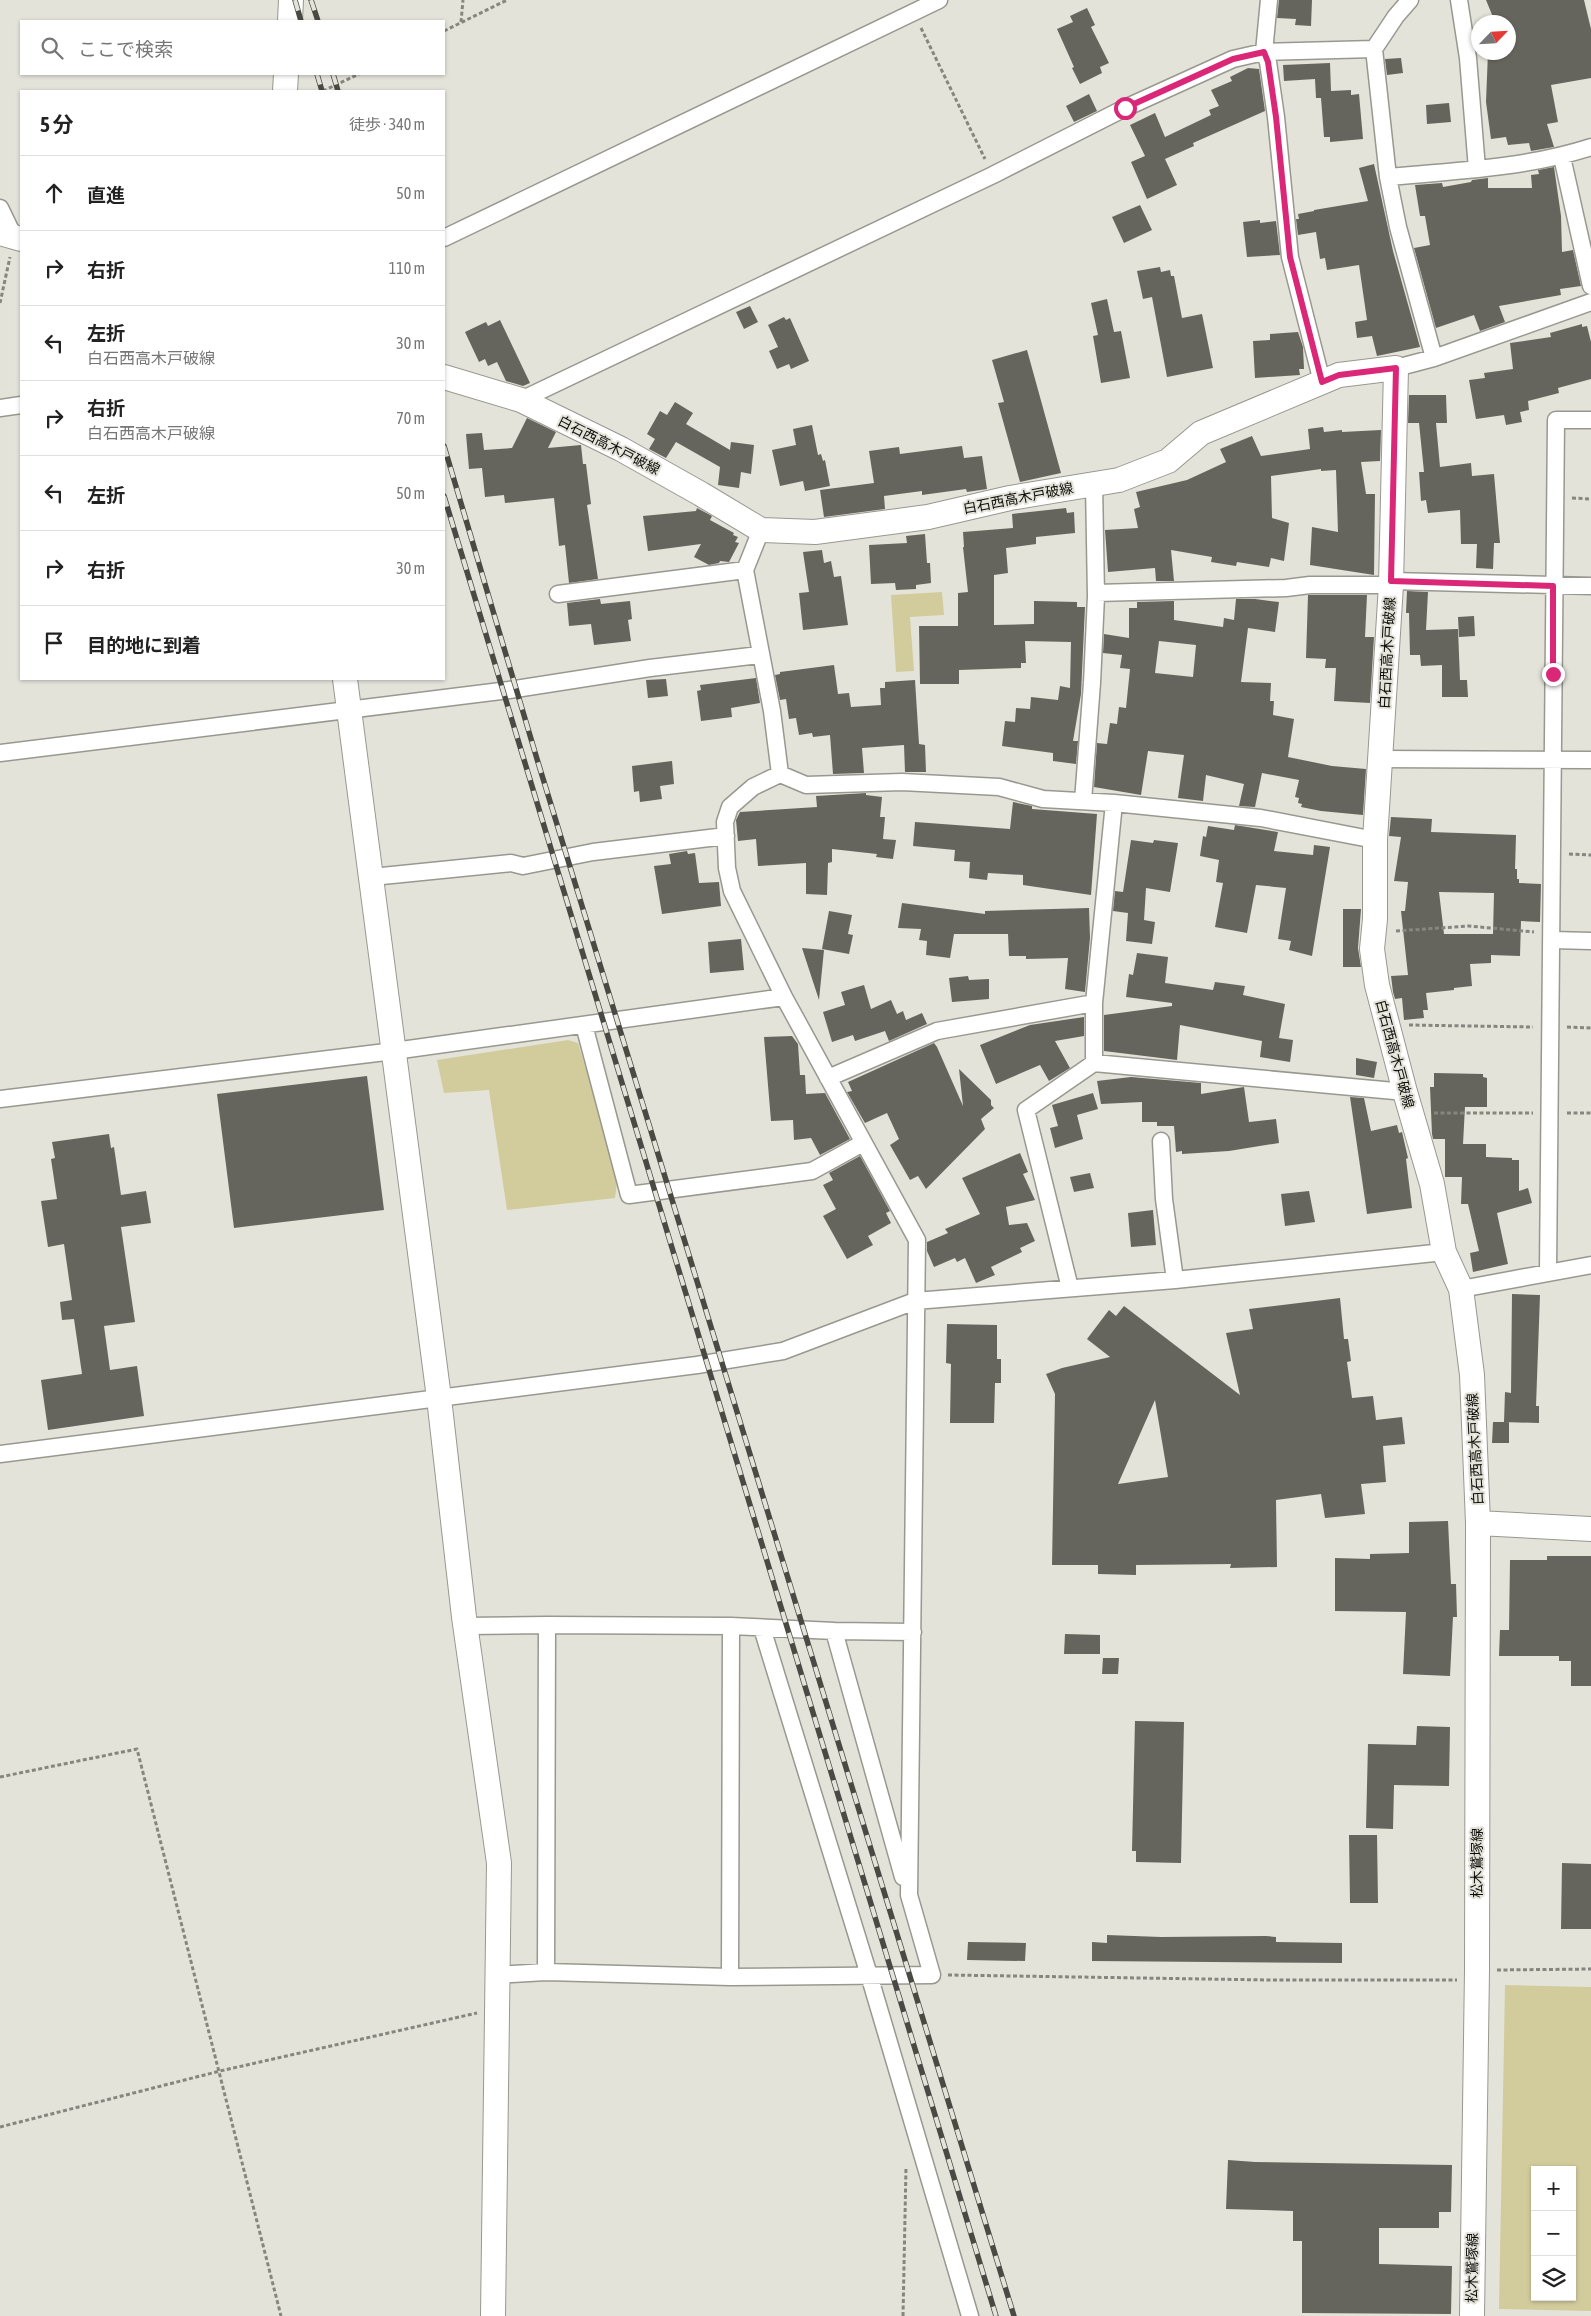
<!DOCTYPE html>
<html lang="ja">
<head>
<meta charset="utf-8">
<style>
  body { margin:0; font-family:"Asap Condensed","Noto Sans JP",sans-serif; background:#f6f6f6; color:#222 }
  .controls { position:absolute; right:15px; bottom:15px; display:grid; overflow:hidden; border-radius:0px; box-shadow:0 1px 4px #0004 }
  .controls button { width:45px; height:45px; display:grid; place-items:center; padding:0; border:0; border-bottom:1px solid #e0e0e0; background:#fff; color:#222; font:25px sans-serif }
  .compass { position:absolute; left:1471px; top:15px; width:45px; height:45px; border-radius:50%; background:#fff; box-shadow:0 1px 4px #0004; rotate:65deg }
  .stop { position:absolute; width:15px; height:15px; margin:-11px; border:4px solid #db2777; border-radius:50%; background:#fff }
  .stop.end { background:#db2777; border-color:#fff; box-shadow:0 1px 5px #0008 }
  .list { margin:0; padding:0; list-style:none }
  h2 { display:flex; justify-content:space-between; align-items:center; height:65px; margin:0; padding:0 20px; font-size:21px }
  h2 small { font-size:16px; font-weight:400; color:#767676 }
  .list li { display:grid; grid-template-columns:32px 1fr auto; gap:15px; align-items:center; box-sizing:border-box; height:75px; padding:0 20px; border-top:1px solid #e0e0e0 }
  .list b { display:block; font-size:19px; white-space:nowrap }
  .list p { margin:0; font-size:16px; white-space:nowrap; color:#767676 }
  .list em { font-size:16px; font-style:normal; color:#767676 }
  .icon { flex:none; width:28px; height:28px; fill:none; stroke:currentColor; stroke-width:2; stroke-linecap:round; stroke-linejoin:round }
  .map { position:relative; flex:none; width:1591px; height:2316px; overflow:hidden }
  .search { position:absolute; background:#fff; box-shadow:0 1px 4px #0004; left:20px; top:20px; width:425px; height:55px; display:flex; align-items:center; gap:12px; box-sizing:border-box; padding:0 18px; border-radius:0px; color:#767676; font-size:19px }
  .panel { position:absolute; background:#fff; box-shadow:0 1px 4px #0004; left:20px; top:90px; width:425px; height:590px; border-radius:0px }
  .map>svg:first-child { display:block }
</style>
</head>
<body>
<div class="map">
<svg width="1591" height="2316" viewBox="0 0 1591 2316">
  <rect width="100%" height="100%" fill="#e4e3da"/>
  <!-- green -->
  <path fill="#d2cc9c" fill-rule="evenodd" d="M942,592L944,615L910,617L914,671L896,672L891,595Z
    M568,1040L578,1043L618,1174L615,1198L507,1210L489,1090L444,1093L437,1060Z
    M1505,1985L1591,1987V2311L1499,2309ZM1535,2170H1572V2297H1535Z"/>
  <!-- building -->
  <path fill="#66655d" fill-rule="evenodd" d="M1279,0H1312L1311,26L1295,25L1296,19L1277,18Z
    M1486,0H1584L1591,29V78L1551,85L1558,122L1547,124L1554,147L1531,151L1529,143L1508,145L1506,137L1491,139L1486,102L1488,52H1508V22H1495Z
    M1087,8L1095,25L1091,27L1109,63L1100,67L1102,73L1080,84L1072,68L1074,67L1057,29L1073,22L1070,16Z
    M1401,58L1403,73L1387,75L1385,59Z
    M1330,63L1331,91L1351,90V95L1359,94L1363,139L1330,142V137H1324L1321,98H1316L1315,79L1284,81L1283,65Z
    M1248,68L1259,69L1265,111L1193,143L1194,146L1165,159L1177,185L1147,199L1131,162L1145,156L1130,125L1155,113L1165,137L1211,115L1209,110L1219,106L1211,90L1232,81L1230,77Z
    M1089,94L1097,111L1074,122L1066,106Z
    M1449,103L1451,122L1427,124L1426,105Z
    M1374,164L1393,251L1420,347L1377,356L1372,336L1357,338L1355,322L1367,320L1359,265L1327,270L1325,258L1320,259L1316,232L1298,235L1296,219H1299L1298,214L1314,211V210L1368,201L1359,168Z
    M1554,167L1561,216L1562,252L1573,250L1581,286L1560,289L1561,295L1499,306L1505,322L1480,331L1474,315L1436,328L1414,248L1430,245L1425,216H1420L1415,185L1442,183L1443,187L1471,182L1472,180L1488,178V188H1532L1531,175L1539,174L1538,170Z
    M1140,205L1152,230L1124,243L1112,217Z
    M1260,220V223L1276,221L1280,255L1247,257L1243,222Z
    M1160,267L1161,272L1170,270L1171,276H1174L1182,318L1202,314L1213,368L1167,377L1152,297L1143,299L1137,271Z
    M1107,299L1114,332L1121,331L1130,378L1101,383L1093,336L1098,335L1091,303Z
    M750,306L758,322L744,329L736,312Z
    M784,317L786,320L790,318L809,361L791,369L789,364L777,369L769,351L778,347L768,325Z
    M500,320L530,383L523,386L506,381L497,362L488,366L485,359L479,362L465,332L486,322L488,326Z
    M1582,324V327L1587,326L1591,342V379L1558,388L1559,393L1528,401L1529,410L1520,412L1522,422L1506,425L1504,415L1476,419L1469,380L1485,378L1484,373L1513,369L1510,343L1551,337L1550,333Z
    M1298,332L1303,347L1304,369H1299L1300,375L1255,378L1253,341L1270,340V334Z
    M1027,350L1061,473L1020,482L998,403L1004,402L992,360Z
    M1409,395H1446L1447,423H1436L1440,467L1471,463L1472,476L1494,474L1500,543H1494L1493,569L1476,568L1477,544H1461L1460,510L1428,513L1426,500L1421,501L1419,472H1424L1419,423H1408Z
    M675,402L693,413L686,424L730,450L731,442L754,445L751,474L741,472L739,488L718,485L720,467L676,442L666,458L649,449L655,439L647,434L660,411L667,415Z
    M527,418L556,432L548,448L581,445L583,464H586L591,504L587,505L598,579L569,583L565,545L559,546L554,498L505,503L504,495L485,497L482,468L469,469L466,434L482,433L484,450L512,448Z
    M812,425L818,455L821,454L823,461L825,460L830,486L805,491L803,481L780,486L772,450L796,445L793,429Z
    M1323,427L1324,432L1342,430V432L1381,430L1380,461L1361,462L1366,494H1375L1374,575L1310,565L1312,527L1338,532L1336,470L1321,471V469L1271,476L1272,518L1289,523L1284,561L1271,558L1269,567L1237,562L1236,566L1211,562L1212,557L1171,550L1174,581H1156L1155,568L1108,572L1105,530L1138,528L1134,509L1140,507L1136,492L1187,480L1226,462L1220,449L1252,436L1261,456L1310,449L1308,429Z
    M962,446L964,458L982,456L987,489L967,492L966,489L922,495V491L884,496L885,509L824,517L820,490L874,483L869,451L899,447L900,454Z
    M697,508L712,516L710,520L734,533L733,535L738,537L735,542L739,543L729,562L720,561L719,563L709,565L694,557L701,544L648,551L643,516L696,511Z
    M1066,508L1067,513L1074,512L1075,533L1036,537V544L1006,548L1008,573L994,575V625L1034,624V601L1077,602V607H1085L1081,694L1073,741H1078L1076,764L1053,761V753L1002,746L1005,721L1015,722L1016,708L1030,709L1031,697L1058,700L1060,686L1070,688L1071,642L1025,641L1026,663H1021V668L959,670V684H920L919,626H958V593L968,592L963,547H964L963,532L1013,528L1012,514Z
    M925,534L927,563H930L931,583L916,585V589L896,590L895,583L871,584L869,545L907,543L906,536Z
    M822,550L824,563L831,561L834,577L841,576L848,625L803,630L799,593L809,592L803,552Z
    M1407,591L1428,592L1426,630L1458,629L1460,680H1467L1468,697H1442V665L1421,666L1420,655H1410L1409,613H1406Z
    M1308,595H1367L1365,637H1374L1370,703L1334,701L1336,668H1325L1326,659L1306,658Z
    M600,599L601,604L630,601L632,619L628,620L631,641L594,645L591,624L569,626L567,603Z
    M1236,599H1255L1279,602L1275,632L1248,628L1241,682L1271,683L1270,701H1274L1273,715L1294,719L1288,757L1332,766L1366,769L1363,815L1321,811L1301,807L1302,804L1298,803L1299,798L1295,797L1299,780L1262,773L1255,807L1239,806L1244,784L1206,775L1203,801L1178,798L1184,755L1148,751L1141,795L1094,787L1097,743L1107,744L1110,723L1117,724L1119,707L1126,708L1130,669L1120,668L1122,655L1103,653L1104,634L1129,638V608H1137V602L1174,601V620L1223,627L1224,618L1234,620ZM1159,641L1196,645L1193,677L1155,673Z
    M1474,616L1475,636L1459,637L1458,617Z
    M834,665L838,694L849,693L851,707L881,705L880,688H885V682L915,680L919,744L925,745L926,772H905L904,745L862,748L864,773L833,774L830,735L813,737L812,733L799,735L796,718L789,719L786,699L780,700L775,675L780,674V672Z
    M756,678L760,703L731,708L732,717L701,721L697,691L701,690L700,685Z
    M666,679L668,696L648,698L646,680Z
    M672,761L674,784L660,786L662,799L640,802L639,791L634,792L632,766Z
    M866,793V795L882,797L880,817H885L883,839L896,840L893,859L876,857L877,854L832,849V862L828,863L827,895L806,894V863L758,866L756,839L738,841L736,820L740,812L817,807L816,796Z
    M1013,802L1032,806V809L1097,814L1091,895L1023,885V875L988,873L987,880L969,878L970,862L954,861L955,850L913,846L915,822L1010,829Z
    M1391,817L1432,819L1431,832L1516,835L1515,869H1517V879H1519V883L1541,884L1540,922L1521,921L1520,956L1491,955V963L1470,964L1472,986L1454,988V990L1426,993L1428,1010H1423L1424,1018L1404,1020L1402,998L1395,999L1393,992L1391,976L1408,975L1401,911H1405L1408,882L1394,881L1401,837L1389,836ZM1439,892L1494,893L1493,934H1444Z
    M1235,825L1278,832L1274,851L1313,855L1314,845L1330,847L1312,956L1289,950L1291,941L1278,939L1286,888L1256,885L1247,933L1215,927L1223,883L1216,882L1219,860L1200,856L1203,836L1206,837L1208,826L1234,830Z
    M1131,840L1153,843L1154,840L1178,843L1170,892L1146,888L1144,920L1155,922L1152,944L1126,941L1128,913L1113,911L1115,891L1123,892Z
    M687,851L688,854L695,853L699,883L719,882L721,906L662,914L654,866L671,864L669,854Z
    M902,903L985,914V911L1089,908L1090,938L1085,992L1065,989L1068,958L1026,959V956H1009L1008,934H954L950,958L926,955L927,941L919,940L921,929L898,928Z
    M1343,909H1361L1358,948L1361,967H1343Z
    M829,911L852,915L848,934L853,935L849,954L822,949Z
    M741,939L744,970L710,973L708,942Z
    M802,948L824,950L819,1000Z
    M1137,953L1168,957L1165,983L1213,990L1215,982L1245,986L1243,995L1285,1004L1279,1038L1293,1040L1290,1062L1260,1057L1262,1041L1180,1025L1177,1060L1104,1051V1015L1172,1006V1003L1126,997L1129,974L1133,975Z
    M968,976L969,980L989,979V999L952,1002L949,978Z
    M864,985L871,1009L891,1000L897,1014L903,1011L906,1020L922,1013L927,1024L889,1041L885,1031L855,1041L853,1035L832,1042L823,1012L845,1005L841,992Z
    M1084,1017V1036L1055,1041L1070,1068L1049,1081L1040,1065L996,1084L980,1045L1030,1025Z
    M792,1036L798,1044L800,1075H805L806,1094L825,1093L850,1139L820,1155L811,1138L794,1140L793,1120L771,1121L764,1037Z
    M934,1043L937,1047L963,1106L959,1069L991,1100V1105L994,1108L981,1119L985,1129L926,1189L918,1176L910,1180L890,1145L899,1139L887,1113L865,1123L847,1092L852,1091L848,1082Z
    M1356,1058L1377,1062L1374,1078L1356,1075Z
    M1434,1073L1483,1074V1077L1487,1078V1107H1465L1463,1144H1486V1157L1512,1158V1160H1519V1191L1528,1188L1532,1203L1497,1213L1508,1264L1473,1272L1470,1253L1479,1251L1468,1204H1461L1462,1177H1445V1139H1433L1432,1134L1430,1087H1434Z
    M367,1076L384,1210L234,1228L217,1094Z
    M1131,1077L1201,1083V1094L1244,1087L1249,1122L1276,1119L1279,1143L1229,1151L1182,1154V1151L1176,1152L1174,1126H1157V1122H1142V1102L1101,1104L1097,1081Z
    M1093,1093L1098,1109L1077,1115L1083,1139L1055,1148L1050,1128L1058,1126L1052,1105Z
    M1350,1097L1364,1098L1371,1131L1397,1125L1399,1133L1402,1132L1408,1158L1406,1159L1412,1208L1367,1214Z
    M109,1134L111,1148L114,1147L121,1195L146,1191L151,1223L121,1227L135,1322L104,1326L110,1370L137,1366L144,1416L48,1430L41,1380L82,1374L74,1319L62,1320L60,1302L72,1300L64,1244L48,1247L41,1201L57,1199L51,1159L55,1158L52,1142Z
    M1020,1153L1028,1172L1023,1174L1035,1200L1006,1207L1009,1225L1027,1223L1035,1241L1020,1248L1022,1252L991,1267L995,1275L976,1283L965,1258L957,1262L955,1258L934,1267L927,1251V1242L948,1233L945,1229L980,1214L962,1178Z
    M860,1156L890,1211L886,1213L891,1223L868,1236L873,1245L847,1259L823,1216L836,1209L823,1185L833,1180L829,1173Z
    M1090,1173L1094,1188L1074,1192L1070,1177Z
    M1309,1191L1315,1222L1285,1226L1281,1194Z
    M1153,1210L1156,1245L1131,1247L1128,1213Z
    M1512,1294L1540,1295L1536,1406H1539V1423L1504,1422L1505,1392L1511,1393Z
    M1340,1298L1344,1339H1348L1351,1361L1347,1362L1352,1398L1373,1396L1376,1420L1402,1417L1405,1444L1383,1446L1386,1482L1361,1484L1365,1514L1325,1518L1321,1494L1276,1500L1277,1567L1230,1568L1231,1564L1136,1565V1575L1098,1574V1565H1052L1055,1394L1046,1374L1062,1368L1110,1357L1087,1339L1109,1310L1116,1316L1124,1306L1240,1395L1226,1333L1253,1329L1249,1309ZM1155,1400L1168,1477L1118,1484Z
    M947,1324L997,1325V1359H1001V1383H995L994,1423H950L951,1364L946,1363Z
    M1493,1422H1509V1443H1492Z
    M1448,1521L1451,1584H1456L1457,1617H1453L1450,1676L1403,1674L1406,1612L1335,1611V1558L1370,1559V1554L1409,1553V1522Z
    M1547,1556H1591V1686H1571V1661H1559V1656H1499L1500,1630H1509L1510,1560H1547Z
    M1065,1634L1100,1635V1654H1064Z
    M1103,1658H1119L1118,1674H1102Z
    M1135,1721L1184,1722L1181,1863L1136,1862V1851H1132Z
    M1417,1726L1450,1727L1449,1786L1394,1785L1393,1829L1366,1828L1368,1744L1416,1745Z
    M1349,1835H1377L1378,1903H1350Z
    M1562,1863L1591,1864V1929H1561Z
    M1107,1935L1161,1937L1266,1936L1276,1937V1942L1342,1943V1963L1092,1961V1942L1107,1943Z
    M968,1942L1026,1943L1025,1961L967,1960Z
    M1228,2160L1255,2162L1452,2165L1451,2212H1439V2228H1379V2264L1452,2266L1451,2314L1302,2313V2241H1293V2211L1226,2209Z"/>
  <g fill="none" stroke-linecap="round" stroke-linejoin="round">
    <!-- street casing -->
    <g stroke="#99988f" stroke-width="19">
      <path id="street" d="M1269,0L1264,52L1268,62L1276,117L1290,257L1322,382
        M1410,0L1396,16L1374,49L1388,177L1398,227L1434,358
        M1459,0L1468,58L1477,169
        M1562,157L1591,286
        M1388,177C1456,171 1526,168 1591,147
        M0,208L14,237
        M444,238L939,0
        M1396,368L1434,358L1591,302
        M521,400L993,175L1125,108L1233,59L1264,52L1374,49
        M0,408L21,405
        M761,530L745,570L772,711L780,774
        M1391,581L1591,586
        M1096,593L1286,588L1310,585H1391
        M558,594L745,570
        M0,753L509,690L650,668L759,655
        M1381,759L1591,760
        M1083,801L1092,683L1096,596L1094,484
        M1114,803L1094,1003V1063L1405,1092
        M372,877L511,863L523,866L593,852L726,836
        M1552,940L1591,941
        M584,1025L629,1195L812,1171L863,1143
        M828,1078L937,1031L1094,1003
        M0,1099L394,1051L784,997
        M1161,1141L1164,1199L1175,1280
        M1548,1271L1556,420H1591
        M1070,1288L1026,1110L1094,1063
        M1461,1289L1591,1265
        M0,1454L697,1365L783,1351L915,1301L1175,1280L1444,1252
        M466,1626L547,1625
        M731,1626L834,1631
        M762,1628L869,1975L970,2316
        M903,1877L834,1631L913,1632
        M546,1972L547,1625L731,1626L730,1977
        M497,1975L546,1972L730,1977L932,1975L909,1895L917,1240L784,997L732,891L727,868L725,822L730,807L753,787L780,774L806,785L902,782L999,787L1043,799L1114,803L1261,818L1375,840"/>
    </g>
    <!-- secondary casing -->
    <g stroke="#99988f" stroke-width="26">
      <path id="secondary" d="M290,21L291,0
        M285,91L286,74
        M0,233L21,239
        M444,377L521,400L621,449L701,494L761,530L815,532L928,517L1010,498L1119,480L1168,461L1201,433L1339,375L1396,368L1391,585L1375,840V919L1372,949L1377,985L1405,1092L1432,1184L1444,1252L1461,1289L1472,1375L1478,1523L1477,1970L1472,2316
        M345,679L439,1398L464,1617L499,1863L493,2316
        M1478,1523L1591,1529"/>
    </g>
    <!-- path -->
    <path stroke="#86867f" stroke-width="3" stroke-dasharray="4 2.5" stroke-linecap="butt" d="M461,22L463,0
      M921,28L985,159
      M444,31L507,0
      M323,91L359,74
      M0,303L10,257
      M1572,498L1591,499
      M1569,854L1591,855
      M1396,931L1469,926L1534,932
      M1409,1025L1533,1027
      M1567,1027L1591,1028
      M1434,1113H1533
      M1567,1113H1591
      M0,1777L137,1749L281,2316
      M1497,1970L1591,1969
      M948,1975L1270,1980H1457
      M0,2127L220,2071L477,2013
      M903,2316L906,2167"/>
    <!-- street -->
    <use href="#street" stroke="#fff" stroke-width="16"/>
    <!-- secondary -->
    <use href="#secondary" stroke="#fff" stroke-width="24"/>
    <!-- rail casing -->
    <g stroke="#4a4a45" stroke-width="5.5">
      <path id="rail" d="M295,0L301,21
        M311,0L318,21
        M317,74L322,91
        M333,74L338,91
        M444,446L537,759L1014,2316
        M444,496L996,2316"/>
    </g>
    <!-- rail -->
    <use href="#rail" stroke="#e4e3da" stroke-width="4" stroke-dasharray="11" stroke-linecap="butt"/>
  </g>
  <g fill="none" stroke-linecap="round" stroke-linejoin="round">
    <!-- route -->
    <path stroke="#db2777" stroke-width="6" d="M1125,108L1233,59L1264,52L1268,62L1276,117L1290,257L1322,382L1339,375L1396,368L1391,581L1553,586V674"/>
  </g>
  <g text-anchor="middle" stroke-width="4" stroke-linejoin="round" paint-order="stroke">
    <!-- street labels -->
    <g font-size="14" fill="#0c0c09" stroke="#e4e3da">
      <text transform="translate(609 445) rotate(27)" y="5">白石西高木戸破線</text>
      <text transform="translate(1018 498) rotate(-11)" y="5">白石西高木戸破線</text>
      <text transform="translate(1387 653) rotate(-87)" y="5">白石西高木戸破線</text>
      <text transform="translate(1395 1054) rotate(75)" y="5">白石西高木戸破線</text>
      <text transform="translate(1475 1449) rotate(-93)" y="5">白石西高木戸破線</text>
      <text transform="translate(1477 1863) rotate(-90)" y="5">松木鷲塚線</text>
      <text transform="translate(1472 2268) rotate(-89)" y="5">松木鷲塚線</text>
    </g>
  </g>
</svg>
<div class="controls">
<button>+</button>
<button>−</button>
<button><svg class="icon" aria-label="layers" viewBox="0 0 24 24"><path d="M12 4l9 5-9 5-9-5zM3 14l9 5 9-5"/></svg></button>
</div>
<svg class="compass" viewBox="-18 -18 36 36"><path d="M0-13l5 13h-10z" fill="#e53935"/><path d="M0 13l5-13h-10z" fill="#767676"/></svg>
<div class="stop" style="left:1125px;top:108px"></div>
<div class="stop end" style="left:1553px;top:674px"></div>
<div class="search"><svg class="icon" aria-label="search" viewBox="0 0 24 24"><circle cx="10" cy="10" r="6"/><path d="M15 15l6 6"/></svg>ここで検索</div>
<section class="panel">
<h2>5 分<small>徒歩 · 340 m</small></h2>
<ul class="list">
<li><svg class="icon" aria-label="ahead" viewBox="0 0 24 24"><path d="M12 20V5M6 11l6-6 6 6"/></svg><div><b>直進</b></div><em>50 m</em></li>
<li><svg class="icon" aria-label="right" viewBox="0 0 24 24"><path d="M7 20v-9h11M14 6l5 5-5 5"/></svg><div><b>右折</b></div><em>110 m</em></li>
<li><svg class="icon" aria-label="left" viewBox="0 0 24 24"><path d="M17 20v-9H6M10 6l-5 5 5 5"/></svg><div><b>左折</b><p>白石西高木戸破線</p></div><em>30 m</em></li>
<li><svg class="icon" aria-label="right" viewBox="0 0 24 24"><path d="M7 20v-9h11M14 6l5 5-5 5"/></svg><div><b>右折</b><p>白石西高木戸破線</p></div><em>70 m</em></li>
<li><svg class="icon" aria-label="left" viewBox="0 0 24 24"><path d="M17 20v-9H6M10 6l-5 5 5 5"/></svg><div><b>左折</b></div><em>50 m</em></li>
<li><svg class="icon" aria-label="right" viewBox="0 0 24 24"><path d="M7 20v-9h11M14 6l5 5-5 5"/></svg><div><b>右折</b></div><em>30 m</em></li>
<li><svg class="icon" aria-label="arrive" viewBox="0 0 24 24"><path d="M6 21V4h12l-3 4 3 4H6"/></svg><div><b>目的地に到着</b></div></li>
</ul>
</section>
</div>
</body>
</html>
